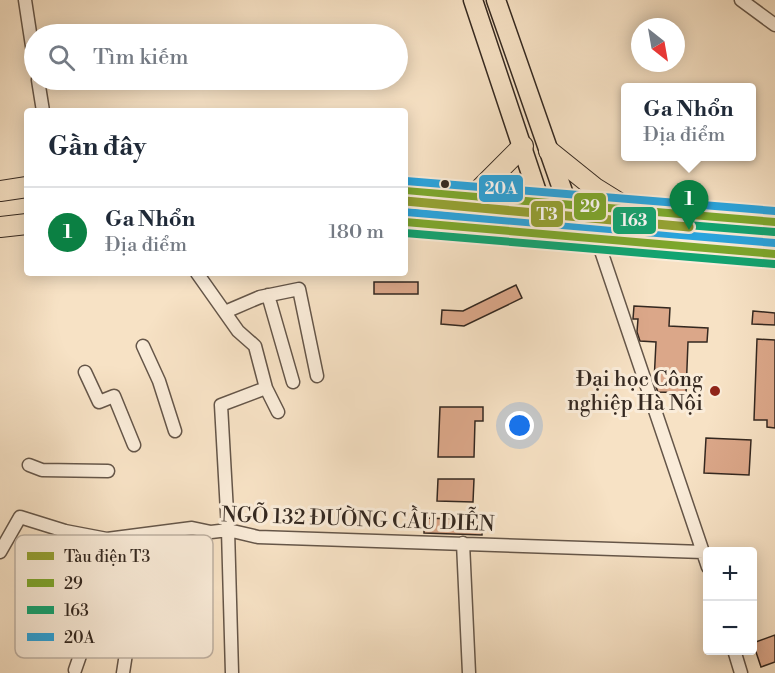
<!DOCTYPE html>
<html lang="vi">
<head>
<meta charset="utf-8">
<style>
  body { margin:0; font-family:"Libre Bodoni",serif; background:#f2f2f3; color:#1f2937 }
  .controls { position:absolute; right:18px; bottom:18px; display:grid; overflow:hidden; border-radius:6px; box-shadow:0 3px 15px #0003 }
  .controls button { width:54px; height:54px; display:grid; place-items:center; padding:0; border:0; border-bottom:2px solid #e0e1e3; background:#fff; color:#1f2937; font:30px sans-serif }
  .compass { position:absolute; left:631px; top:18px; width:54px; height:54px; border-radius:50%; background:#fff; box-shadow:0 3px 15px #0003; rotate:149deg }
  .you { position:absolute; left:520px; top:426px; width:21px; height:21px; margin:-15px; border:4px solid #fff; border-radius:50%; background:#1a73e8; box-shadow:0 0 0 9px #1a73e833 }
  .badge { display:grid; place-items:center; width:39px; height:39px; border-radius:50%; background:#0b8043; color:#fff; font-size:20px; font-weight:700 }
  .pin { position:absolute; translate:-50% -50px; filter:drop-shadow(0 2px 3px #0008) }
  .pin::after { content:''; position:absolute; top:32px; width:21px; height:18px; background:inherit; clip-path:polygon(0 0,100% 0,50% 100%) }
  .popup { position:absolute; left:621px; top:83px; width:135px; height:78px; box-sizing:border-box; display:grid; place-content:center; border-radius:6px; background:#fff; filter:drop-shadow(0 2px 4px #0005); font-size:20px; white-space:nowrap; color:#747a83 }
  .popup b { font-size:22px; color:#1f2937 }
  .popup::after { content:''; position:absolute; left:50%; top:100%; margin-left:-12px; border:12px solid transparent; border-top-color:#fff }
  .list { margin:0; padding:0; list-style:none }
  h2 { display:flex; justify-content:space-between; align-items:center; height:78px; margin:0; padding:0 24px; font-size:26px }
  h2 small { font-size:20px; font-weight:400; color:#747a83 }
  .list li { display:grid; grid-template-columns:39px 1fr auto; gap:18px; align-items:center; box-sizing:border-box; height:90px; padding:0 24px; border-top:2px solid #e0e1e3 }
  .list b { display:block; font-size:22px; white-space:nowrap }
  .list p { margin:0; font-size:20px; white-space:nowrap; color:#747a83 }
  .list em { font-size:20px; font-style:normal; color:#747a83 }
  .icon { flex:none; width:33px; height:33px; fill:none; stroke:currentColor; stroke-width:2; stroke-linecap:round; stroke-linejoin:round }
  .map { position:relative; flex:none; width:775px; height:673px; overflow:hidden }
  .search { position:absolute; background:#fff; box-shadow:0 3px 15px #0003; left:24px; top:24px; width:384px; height:66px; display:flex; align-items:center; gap:15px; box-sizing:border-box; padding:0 21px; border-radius:33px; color:#747a83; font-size:22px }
  .panel { position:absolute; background:#fff; box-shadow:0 3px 15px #0003; left:24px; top:108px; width:384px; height:168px; border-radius:6px }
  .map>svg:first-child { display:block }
</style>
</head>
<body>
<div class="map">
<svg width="775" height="673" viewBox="0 0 775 673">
  <rect width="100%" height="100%" fill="#f7e2c5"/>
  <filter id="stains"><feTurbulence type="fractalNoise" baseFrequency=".00333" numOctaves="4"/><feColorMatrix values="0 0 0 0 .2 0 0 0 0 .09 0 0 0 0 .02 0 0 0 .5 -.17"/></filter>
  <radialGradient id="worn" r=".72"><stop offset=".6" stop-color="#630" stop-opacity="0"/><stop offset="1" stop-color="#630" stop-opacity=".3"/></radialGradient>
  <!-- building -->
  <path fill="#dba789" stroke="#342820" stroke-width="1.5" d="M606,220L773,234L772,242L605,227Z
    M374,282H418V294H374Z
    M516,285L522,298L464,326L441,324L442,310L463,311Z
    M634,306L670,308L669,326L708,328L707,342H688L686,393L658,392L654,382L656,342L640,341L637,332L638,319H633Z
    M753,311L775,313V325L752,324Z
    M757,339L775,340V428L767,427V420H754Z
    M440,407H483V421H475L474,457H438Z
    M706,438L751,440L749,475L704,473Z
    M438,479H474L473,502L437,501Z
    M424,518L483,520L482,535L424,533Z
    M775,635V662L761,667L753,643Z"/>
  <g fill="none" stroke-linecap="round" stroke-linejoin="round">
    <!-- minor casing -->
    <g stroke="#655649" stroke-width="15">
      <path id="minor" d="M25,0L34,59
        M741,0L775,25
        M38,80L43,111
        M597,239L708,567
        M197,273L238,331L255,346L266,388L221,405L228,530L232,673
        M268,295L293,382
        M225,312L260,297L299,289L317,376
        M143,346L159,381L175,431
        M85,372L99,402L114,396L134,445
        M266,388L278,412
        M29,465L42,470L108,471
        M107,539L124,563L136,589L123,673
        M463,543L469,673
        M0,552L20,517L65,531L107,539L192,528L211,532L228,530L258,537L703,552
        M734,650L741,673
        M75,670L101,595L128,572"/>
    </g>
    <!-- primary casing -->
    <g stroke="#342820" stroke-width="21">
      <path id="primary" d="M473,0L540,201
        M496,0L567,203"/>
    </g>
    <!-- trunk casing -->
    <g stroke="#342820" stroke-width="22">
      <path id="trunk" d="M549,151L595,188L624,206
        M0,191L27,187
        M405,191L775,222
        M473,196L523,146
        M540,201L552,235
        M405,222L775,254
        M0,227L27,224"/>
    </g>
    <!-- minor -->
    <use href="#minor" stroke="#faecd9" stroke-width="12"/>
    <!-- primary -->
    <use href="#primary" stroke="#f7e2c5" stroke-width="18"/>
    <!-- trunk -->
    <use href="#trunk" stroke="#f7e2c5" stroke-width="20"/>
    <!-- rail -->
    <path stroke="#342820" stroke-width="3" stroke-dasharray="10 10" stroke-linecap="butt" d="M689,227L775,235"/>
    <!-- bus-1 casing -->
    <g stroke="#faecd9" stroke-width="12">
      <path id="bus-1" d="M405,191L775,222
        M405,222L775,254"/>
    </g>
    <!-- bus-2 casing -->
    <g stroke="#faecd9" stroke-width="12">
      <path id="bus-2" d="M405,202L774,232
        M405,233L774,264"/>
    </g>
    <!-- bus-3 casing -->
    <g stroke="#faecd9" stroke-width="12">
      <path id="bus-3" d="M406,181L775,211
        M406,212L775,243"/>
    </g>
    <!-- bus-1 -->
    <use href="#bus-1" stroke="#7da72c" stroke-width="8"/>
    <!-- bus-2 -->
    <use href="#bus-2" stroke="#11a471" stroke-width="8"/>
    <!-- bus-3 -->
    <use href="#bus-3" stroke="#29a4de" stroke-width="8"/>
    <!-- metro-1 casing -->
    <g stroke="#faecd9" stroke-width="14">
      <path id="metro-1" d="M405,201L689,227"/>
    </g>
    <!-- metro-1 -->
    <use href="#metro-1" stroke="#94a132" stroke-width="9"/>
  </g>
  <!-- markers -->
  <circle fill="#342820" stroke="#faecd9" stroke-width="2" cx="445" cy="184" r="5"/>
  <circle fill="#8f2418" stroke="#faecd9" stroke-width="2" cx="715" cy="391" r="6"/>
  <g text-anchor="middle" stroke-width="6" stroke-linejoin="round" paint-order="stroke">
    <!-- poi labels -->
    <g font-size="21" fill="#342820" stroke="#faecd9" text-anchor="end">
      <text x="703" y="386">Đại học Công<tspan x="703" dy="24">nghiệp Hà Nội</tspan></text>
    </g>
    <!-- street labels -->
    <g font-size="21" fill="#342820" stroke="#faecd9">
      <text transform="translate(358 519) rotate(2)" y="7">NGÕ 132 ĐƯỜNG CẦU DIỄN</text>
    </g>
  </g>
  <!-- legend -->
  <rect x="15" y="535" width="198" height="123" rx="9" fill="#faecd9" stroke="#bfb1a2" stroke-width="1.5"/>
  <rect x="27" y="552" width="27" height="8" fill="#94a132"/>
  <rect x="27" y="579" width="27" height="8" fill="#7da72c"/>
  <rect x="27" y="606" width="27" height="8" fill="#11a471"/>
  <rect x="27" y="633" width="27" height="8" fill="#29a4de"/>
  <g font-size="16" fill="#342820">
    <text x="64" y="562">Tàu điện T3</text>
    <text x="64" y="589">29</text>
    <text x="64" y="616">163</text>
    <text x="64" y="643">20A</text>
  </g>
  <g stroke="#faecd9" stroke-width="2">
    <rect x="478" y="174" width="46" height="29" rx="6" fill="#29a4de"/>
    <rect x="573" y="192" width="34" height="29" rx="6" fill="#7da72c"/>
    <rect x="530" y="200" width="34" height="28" rx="6" fill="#94a132"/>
    <rect x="612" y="206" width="45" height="29" rx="6" fill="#11a471"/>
  </g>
  <g font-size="16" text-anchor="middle" font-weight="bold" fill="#fff">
    <text x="501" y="194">20A</text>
    <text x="590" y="212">29</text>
    <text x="547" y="220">T3</text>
    <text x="634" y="226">163</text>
  </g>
  <rect width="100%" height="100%" filter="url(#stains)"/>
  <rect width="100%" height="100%" fill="url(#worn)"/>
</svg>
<div class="controls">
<button>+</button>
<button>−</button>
</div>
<svg class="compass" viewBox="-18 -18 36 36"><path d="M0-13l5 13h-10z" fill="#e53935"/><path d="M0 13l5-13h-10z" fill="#747a83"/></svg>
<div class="you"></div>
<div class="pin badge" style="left:689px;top:230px">1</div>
<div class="popup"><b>Ga Nhổn</b>Địa điểm</div>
<div class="search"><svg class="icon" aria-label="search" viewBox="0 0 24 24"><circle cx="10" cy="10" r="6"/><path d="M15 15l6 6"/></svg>Tìm kiếm</div>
<section class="panel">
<h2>Gần đây<small></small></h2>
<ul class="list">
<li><span class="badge">1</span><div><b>Ga Nhổn</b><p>Địa điểm</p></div><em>180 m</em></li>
</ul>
</section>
</div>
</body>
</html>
